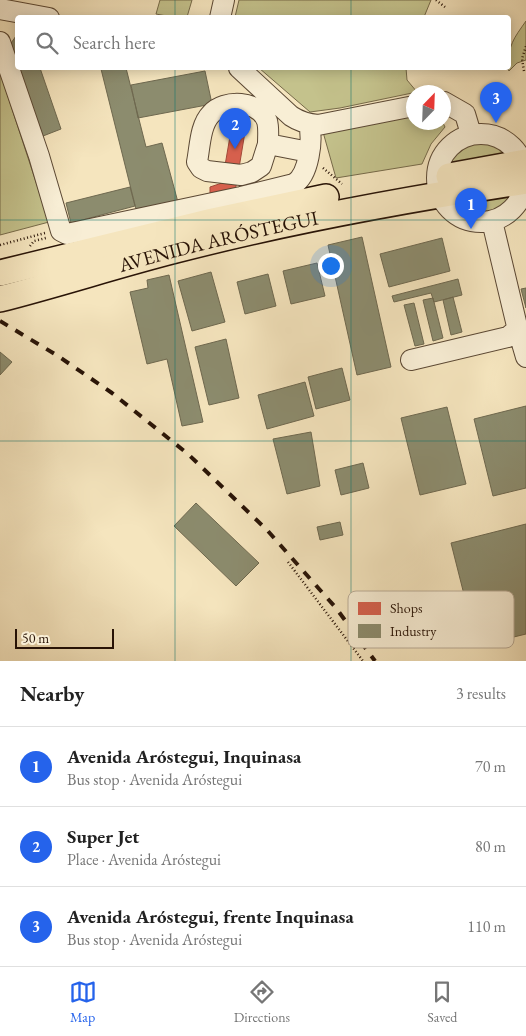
<!DOCTYPE html>
<html lang="en">
<head>
<meta charset="utf-8">
<style>
  body { margin:0; font-family:"EB Garamond",serif; background:#f2f2f2; color:#222 }
  .compass { position:absolute; left:406px; top:85px; width:45px; height:45px; border-radius:50%; background:#fff; box-shadow:0 2px 12px #0003; rotate:23deg }
  .scale { position:absolute; left:15px; bottom:12px; width:99px; box-sizing:border-box; padding-left:5px; border:2px solid #281306; border-top:0; font-size:14px; line-height:18px; white-space:nowrap; color:#281306; -webkit-text-stroke:4px #f8eed5; paint-order:stroke }
  .you { position:absolute; left:330px; top:265px; width:18px; height:18px; margin:-12px; border:4px solid #fff; border-radius:50%; background:#1a73e8; box-shadow:0 0 0 8px #1a73e833 }
  .badge { display:grid; place-items:center; width:32px; height:32px; border-radius:50%; background:#2563eb; color:#fff; font-size:16px; font-weight:700 }
  .pin { position:absolute; translate:-50% -41px; filter:drop-shadow(0 1px 2px #0008) }
  .pin::after { content:''; position:absolute; top:26px; width:18px; height:15px; background:inherit; clip-path:polygon(0 0,100% 0,50% 100%) }
  .list { margin:0; padding:0; list-style:none }
  h2 { display:flex; justify-content:space-between; align-items:center; height:65px; margin:0; padding:0 20px; font-size:21px }
  h2 small { font-size:16px; font-weight:400; color:#767676 }
  .list li { display:grid; grid-template-columns:32px 1fr auto; gap:15px; align-items:center; box-sizing:border-box; height:80px; padding:0 20px; border-top:1px solid #e0e0e0 }
  .list b { display:block; font-size:19px; white-space:nowrap }
  .list p { margin:0; font-size:16px; white-space:nowrap; color:#767676 }
  .list em { font-size:16px; font-style:normal; color:#767676 }
  .icon { flex:none; width:28px; height:28px; fill:none; stroke:currentColor; stroke-width:2; stroke-linecap:round; stroke-linejoin:round }
  .map { position:relative; flex:none; width:526px; height:661px; overflow:hidden }
  .search { position:absolute; background:#fff; box-shadow:0 2px 12px #0003; left:15px; right:15px; top:15px; height:55px; display:flex; align-items:center; gap:12px; box-sizing:border-box; padding:0 18px; border-radius:5px; color:#767676; font-size:19px }
  .sheet { height:305px; background:#fff }
  nav { display:flex; justify-content:space-around; align-items:center; box-sizing:border-box; height:70px; border-top:1px solid #e0e0e0; background:#fff; font-size:14px; color:#767676 }
  nav a { display:grid; justify-items:center; gap:2px }
  nav .on { color:#2563eb }
  .map>svg:first-child { display:block }
</style>
</head>
<body>
<div class="map">
<svg width="526" height="661" viewBox="0 0 526 661">
  <rect width="100%" height="100%" fill="#f5e5be"/>
  <filter id="stains"><feTurbulence type="fractalNoise" baseFrequency=".004" numOctaves="4"/><feColorMatrix values="0 0 0 0 .2 0 0 0 0 .09 0 0 0 0 .02 0 0 0 .5 -.17"/></filter>
  <radialGradient id="worn" r=".72"><stop offset=".6" stop-color="#630" stop-opacity="0"/><stop offset="1" stop-color="#630" stop-opacity=".3"/></radialGradient>
  <!-- green -->
  <path fill="#c4c28c" stroke="#766a49" d="M160,0H192L187,17H172L156,14Z
    M239,0H431L424,17H235Z
    M526,21V60L517,63L509,71L507,68H508C508,45 514,38 526,21Z
    M259,68H406L407,80L417,92L340,108L310,112Z
    M0,72L49,222L0,235Z
    M413,115L414,122L443,123L445,127L431,144L422,164L336,178L323,132Z
    M478,142C492,142 499,144 508,155L449,165L451,156L464,146Z
    M510,191L515,198C511,201 507,206 503,209C488,220 465,216 457,200Z"/>
  <!-- shops -->
  <path fill="#d6604d" stroke="#a24938" d="M234,113L248,114L235,192L210,198V187L222,183Z"/>
  <!-- industry -->
  <path fill="#8c8c6e" stroke="#6e684f" d="M16,36L18,37V68H40L61,129L43,136L9,46Z
    M89,68H126L146,147L162,143L179,206L137,213L101,69Z
    M205,71L212,104L138,118L131,85Z
    M130,187L135,206L71,223L66,203Z
    M362,237L391,367L357,375L328,245Z
    M442,238L450,271L389,287L380,254Z
    M317,263L325,296L291,304L283,271Z
    M211,272L225,322L192,331L178,281Z
    M268,274L276,306L245,314L237,282Z
    M169,275L203,422L182,426L167,359L147,364L130,292L148,288L147,280Z
    M458,279L462,295L434,302L431,293L394,302L392,296Z
    M526,288V308L521,289Z
    M453,297L462,332L451,335L443,300Z
    M433,298L443,338L433,341L423,300Z
    M414,303L424,344L415,346L404,305Z
    M226,339L239,398L209,405L195,347Z
    M0,352L12,362L0,375Z
    M342,368L350,400L316,409L308,377Z
    M305,382L314,416L267,429L258,395Z
    M526,406V488L493,496L474,419Z
    M447,407L466,484L420,495L401,418Z
    M311,432L320,486L287,494L273,439Z
    M363,463L369,488L341,495L335,470Z
    M196,503L259,563L236,586L174,526Z
    M340,522L343,535L320,540L317,527Z
    M526,524V634L477,646L451,543Z"/>
  <g fill="none" stroke-linecap="round" stroke-linejoin="round">
    <!-- minor casing -->
    <g stroke="#5b4834" stroke-width="22">
      <path id="minor" d="M0,9L49,18
        M220,18L224,0
        M0,42L39,156L61,231L67,234L241,197L294,184C309,175 313,140 309,124
        M239,68L291,116C300,122 307,124 318,125L414,106
        M444,102L465,114L471,134
        M437 178a44 44 0 1 1 88 0a44 44 0 1 1-88 0Z
        M268,144L261,166L252,172L241,175L207,171L201,168L197,162C200,147 200,125 211,114C224,99 259,100 267,121C269,128 268,136 268,144L309,152
        M517,326L526,357
        M411,360L508,337L515,331L517,326L492,221"/>
    </g>
    <!-- major casing -->
    <g stroke="#281306" stroke-width="28">
      <g id="major">
        <path d="M449,176L526,162"/>
        <path d="M0,273L213,221L326,197"/>
        <path id="s1" d="M0,299C59,284 117,265 176,250C291,220 408,199 526,181"/>
      </g>
    </g>
    <!-- path -->
    <path stroke="#281306" stroke-width="2.5" stroke-dasharray="1 2.5" stroke-linecap="butt" d="M436,0L445,7
      M524,71L522,59L526,46
      M323,168L342,184
      M0,245L45,233
      M30,246L34,241L46,238
      M288,562L363,661"/>
    <!-- minor -->
    <use href="#minor" stroke="#f8eed5" stroke-width="20"/>
    <!-- major -->
    <use href="#major" stroke="#f5e5be" stroke-width="25"/>
    <!-- rail -->
    <path stroke="#281306" stroke-width="4" stroke-dasharray="9 9" stroke-linecap="butt" d="M0,321L58,356L112,393L188,454L267,530L336,608L375,661"/>
  </g>
  <!-- grid -->
  <path fill="none" stroke="#0f766e" stroke-width="1" stroke-opacity="0.55" d="M175,0V18M351,0V18M175,68V661M351,68V661M0,220H526M0,441H526"/>
  <g text-anchor="middle" stroke-width="5" stroke-linejoin="round" paint-order="stroke">
    <!-- street labels -->
    <g font-size="20" fill="#281306" stroke="#f8eed5">
      <text dy="7" stroke="none"><textPath href="#s1" startOffset="226">AVENIDA ARÓSTEGUI</textPath></text>
    </g>
  </g>
  <!-- legend -->
  <rect x="348" y="591" width="166" height="57" rx="8" fill="#f8eed5" stroke="#baac97" stroke-width="1"/>
  <rect x="358" y="602" width="23" height="13" fill="#d6604d"/>
  <rect x="358" y="624" width="23" height="14" fill="#8c8c6e"/>
  <g font-size="14" fill="#281306">
    <text x="390" y="613">Shops</text>
    <text x="390" y="636">Industry</text>
  </g>
  <rect width="100%" height="100%" filter="url(#stains)"/>
  <rect width="100%" height="100%" fill="url(#worn)"/>
</svg>
<svg class="compass" viewBox="-18 -18 36 36"><path d="M0-13l5 13h-10z" fill="#e53935"/><path d="M0 13l5-13h-10z" fill="#767676"/></svg>
<div class="scale">50 m</div>
<div class="you"></div>
<div class="pin badge" style="left:471px;top:229px">1</div>
<div class="pin badge" style="left:235px;top:149px">2</div>
<div class="pin badge" style="left:496px;top:123px">3</div>
<div class="search"><svg class="icon" aria-label="search" viewBox="0 0 24 24"><circle cx="10" cy="10" r="6"/><path d="M15 15l6 6"/></svg>Search here</div>
</div>
<section class="sheet">
<h2>Nearby<small>3 results</small></h2>
<ul class="list">
<li><span class="badge">1</span><div><b>Avenida Aróstegui, Inquinasa</b><p>Bus stop · Avenida Aróstegui</p></div><em>70 m</em></li>
<li><span class="badge">2</span><div><b>Super Jet</b><p>Place · Avenida Aróstegui</p></div><em>80 m</em></li>
<li><span class="badge">3</span><div><b>Avenida Aróstegui, frente Inquinasa</b><p>Bus stop · Avenida Aróstegui</p></div><em>110 m</em></li>
</ul>
</section>
<nav>
<a class="on"><svg class="icon" aria-label="map" viewBox="0 0 24 24"><path d="M3 6l6-2 6 2 6-2v14l-6 2-6-2-6 2zM9 4v14M15 6v14"/></svg>Map</a>
<a><svg class="icon" aria-label="directions" viewBox="0 0 24 24"><path d="M12 3l9 9-9 9-9-9zM9 14v-3h6M13 9l2 2-2 2"/></svg>Directions</a>
<a><svg class="icon" aria-label="saved" viewBox="0 0 24 24"><path d="M7 4h10v16l-5-4-5 4z"/></svg>Saved</a>
</nav>
</body>
</html>
